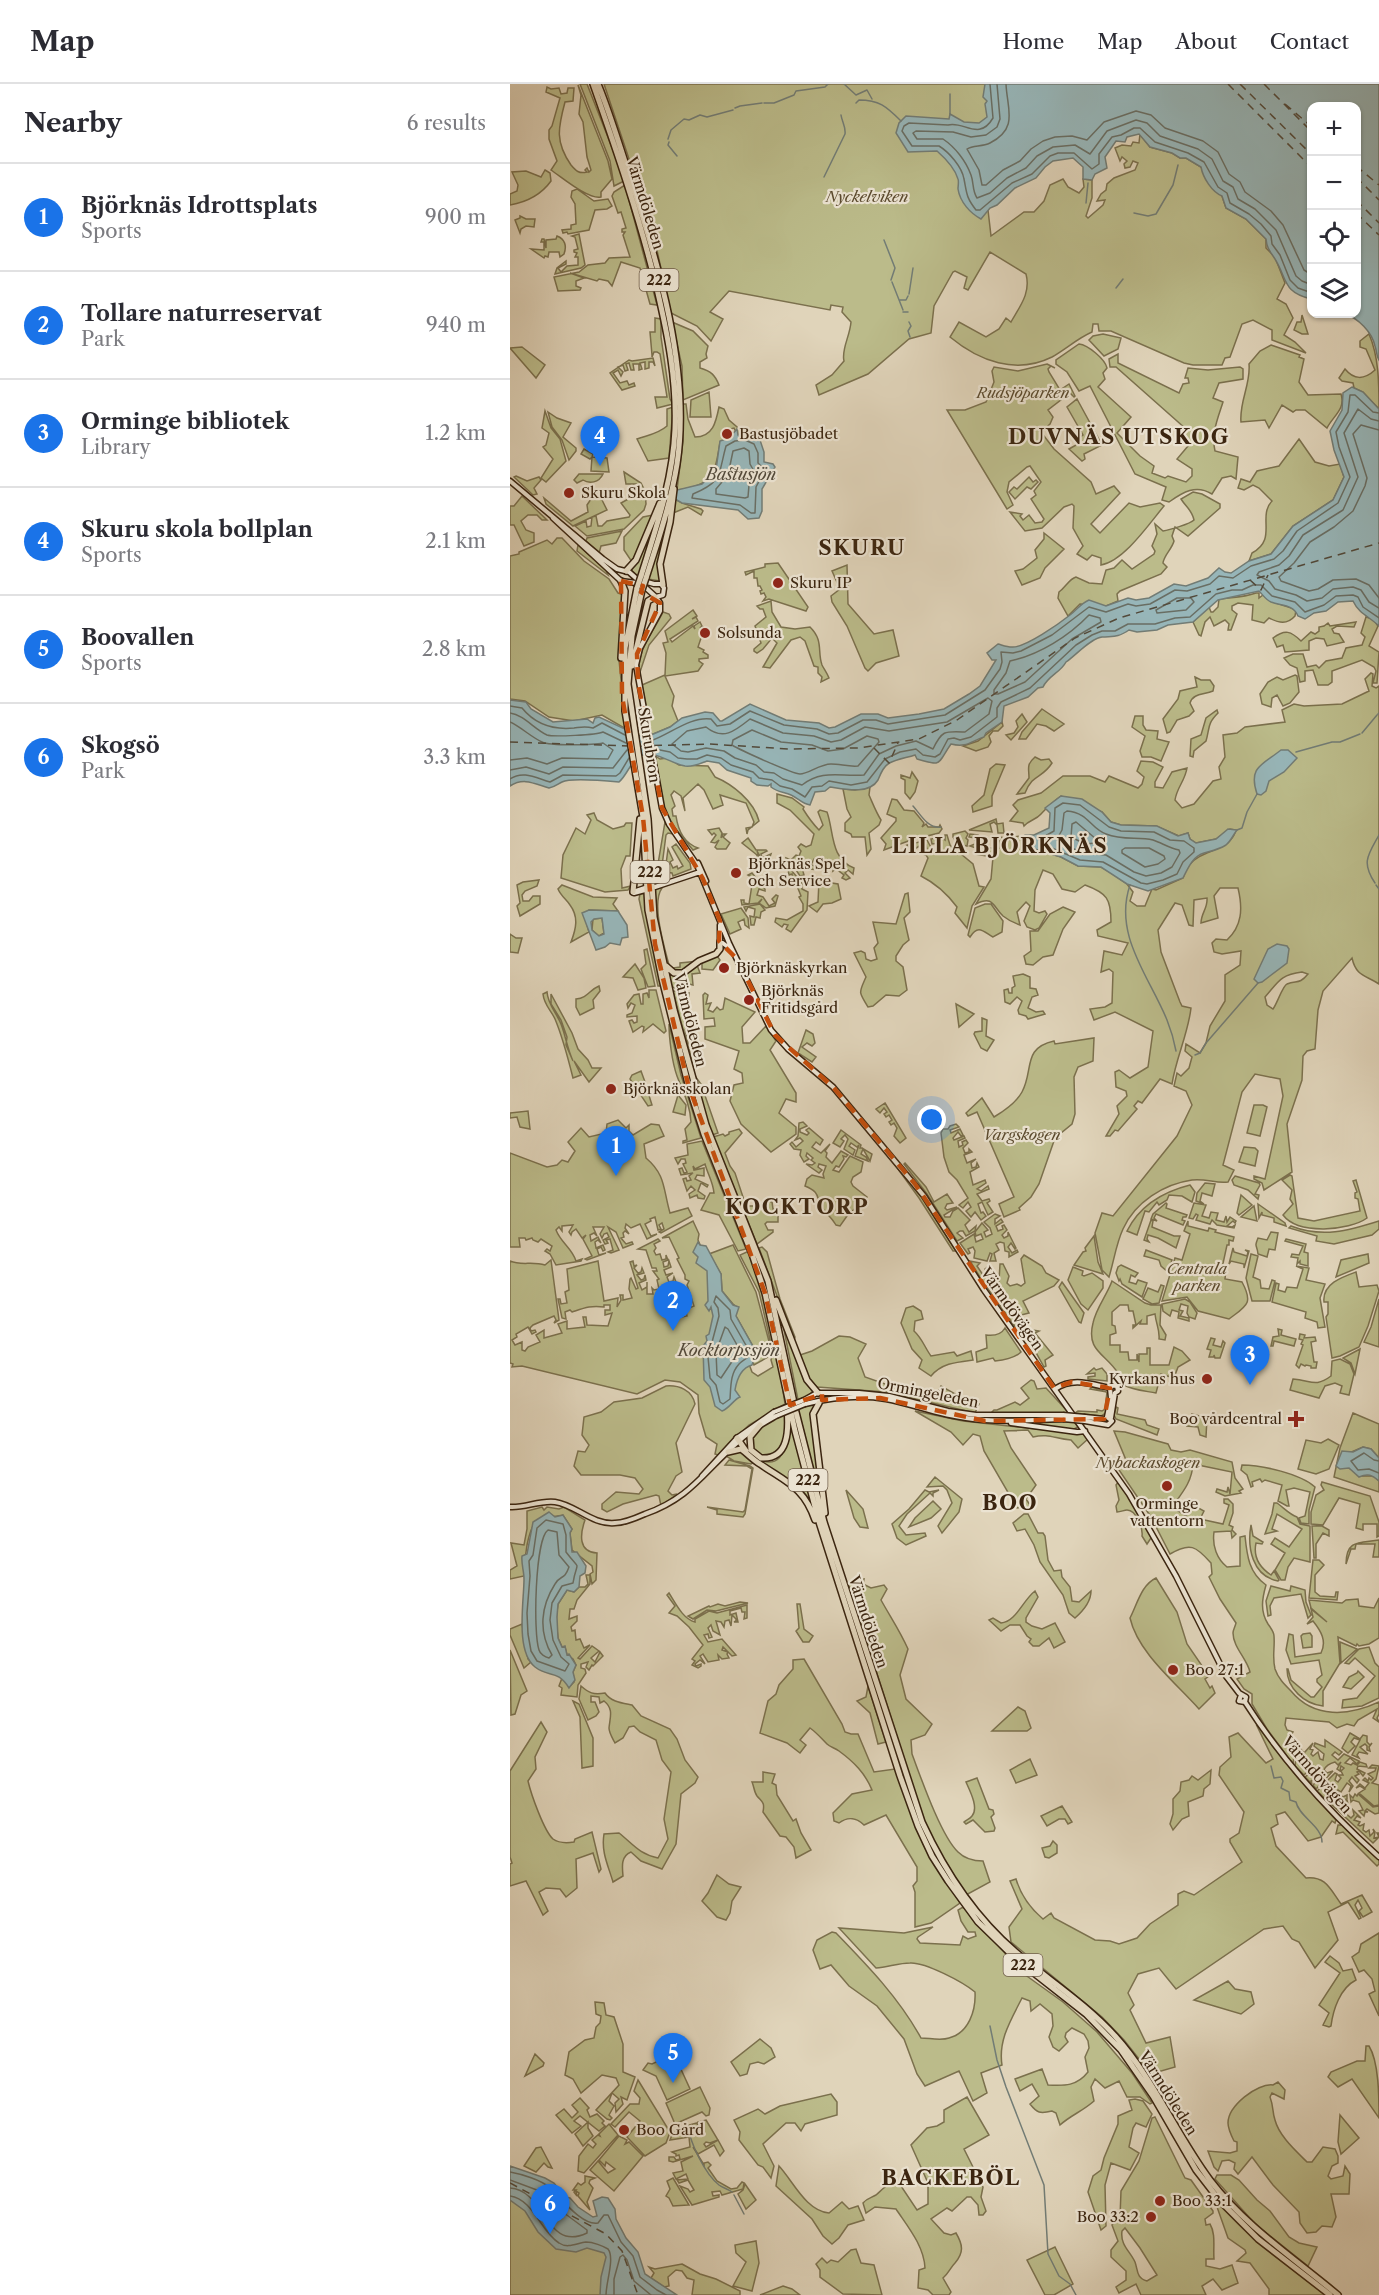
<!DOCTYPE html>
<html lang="en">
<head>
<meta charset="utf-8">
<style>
  body { margin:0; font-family:"Libre Caslon Text",serif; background:#f7f7f7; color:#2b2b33 }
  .controls { position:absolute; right:18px; top:18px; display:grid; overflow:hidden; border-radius:12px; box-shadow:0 2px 4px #0004 }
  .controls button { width:54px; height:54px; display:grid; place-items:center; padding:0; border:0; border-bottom:2px solid #e1e1e2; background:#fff; color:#2b2b33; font:30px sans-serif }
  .you { position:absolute; left:422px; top:1036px; width:21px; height:21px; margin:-15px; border:4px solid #fff; border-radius:50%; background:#1a73e8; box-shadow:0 0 0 9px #1a73e833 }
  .badge { display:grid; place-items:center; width:39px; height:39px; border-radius:50%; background:#1a73e8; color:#fff; font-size:20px; font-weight:700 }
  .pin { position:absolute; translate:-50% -50px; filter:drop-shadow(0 2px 3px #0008) }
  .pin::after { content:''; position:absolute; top:32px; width:21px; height:18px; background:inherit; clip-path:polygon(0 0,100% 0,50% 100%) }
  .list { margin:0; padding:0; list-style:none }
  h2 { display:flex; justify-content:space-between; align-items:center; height:78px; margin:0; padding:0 24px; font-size:26px }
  h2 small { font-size:20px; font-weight:400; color:#7c7c81 }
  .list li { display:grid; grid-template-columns:39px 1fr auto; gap:18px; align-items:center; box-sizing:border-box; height:108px; padding:0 24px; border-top:2px solid #e1e1e2 }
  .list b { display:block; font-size:22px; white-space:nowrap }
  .list p { margin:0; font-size:20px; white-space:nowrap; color:#7c7c81 }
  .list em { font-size:20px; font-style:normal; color:#7c7c81 }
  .icon { flex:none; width:33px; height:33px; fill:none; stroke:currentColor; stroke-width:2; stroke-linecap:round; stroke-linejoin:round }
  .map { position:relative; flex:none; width:869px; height:2211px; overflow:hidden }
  header { display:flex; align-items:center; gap:36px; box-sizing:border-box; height:84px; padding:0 30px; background:#fff; border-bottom:2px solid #e1e1e2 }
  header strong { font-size:28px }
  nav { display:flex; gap:33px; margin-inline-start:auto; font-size:21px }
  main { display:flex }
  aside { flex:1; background:#fff }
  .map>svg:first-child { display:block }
</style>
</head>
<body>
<header>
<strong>Map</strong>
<nav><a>Home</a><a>Map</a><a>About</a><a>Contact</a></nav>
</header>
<main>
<aside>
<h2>Nearby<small>6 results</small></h2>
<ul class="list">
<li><span class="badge">1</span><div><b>Björknäs Idrottsplats</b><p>Sports</p></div><em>900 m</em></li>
<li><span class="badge">2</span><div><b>Tollare naturreservat</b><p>Park</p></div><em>940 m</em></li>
<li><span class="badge">3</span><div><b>Orminge bibliotek</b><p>Library</p></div><em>1.2 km</em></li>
<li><span class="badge">4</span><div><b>Skuru skola bollplan</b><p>Sports</p></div><em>2.1 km</em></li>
<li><span class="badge">5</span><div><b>Boovallen</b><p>Sports</p></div><em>2.8 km</em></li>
<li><span class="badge">6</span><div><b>Skogsö</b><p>Park</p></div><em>3.3 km</em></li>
</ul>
</aside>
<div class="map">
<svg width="869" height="2211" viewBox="0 0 869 2211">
  <rect width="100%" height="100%" fill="#e0d4ba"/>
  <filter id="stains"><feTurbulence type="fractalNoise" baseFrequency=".00333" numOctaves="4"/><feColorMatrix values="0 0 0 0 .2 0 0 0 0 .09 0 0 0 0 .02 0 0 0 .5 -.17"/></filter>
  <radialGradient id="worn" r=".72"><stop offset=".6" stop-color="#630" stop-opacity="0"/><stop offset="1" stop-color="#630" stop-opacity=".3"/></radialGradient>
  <!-- green -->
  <path fill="#bbbb8a" stroke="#7b704d" stroke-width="1.5" fill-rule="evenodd" d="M70,0H77L110,84L114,97L104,102L100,77Z
    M94,0H552L474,91L481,152L514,128H524L534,117L540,101L553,95L558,103L569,109L574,103L573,95L582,96V114L576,132L578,134L593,121L595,116L587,117L591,110L596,106L597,100L604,94L625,86L628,79L623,77L620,83L615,84L614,80L617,77L612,73L610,77L605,64L612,61L621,62L623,58L629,59L630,50L640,63L662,69L670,74H676L691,83L712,112L716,124L736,135L756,155V164L765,173L775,199L767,215L776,220L783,234L774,251L785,258L796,269L762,256V246L743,236L732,240L720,273L715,274L712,281H683L674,279L601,247H589L588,240H583L582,248C568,254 556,265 542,273C506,291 469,277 440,253L449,238L476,253L489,245L496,234L501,238C510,222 521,209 516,190L480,168L458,206L454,204L457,193L445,187L443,188L424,222L421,249L399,255L358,290L309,311L306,301L322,291L334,277C331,266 340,252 341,238L332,228L333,223L321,221L320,226L219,207L200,228L213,235L201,257L187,242L161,229L142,144Z
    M68,1L98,77L102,95L91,108V113C79,116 53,94 41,86L47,77L39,55V46L42,42L50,14L36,8L37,3L41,5L49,4L51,10L57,9L58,4H64L63,17L55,18C48,44 45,58 61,81C66,87 69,90 77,88L75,86L77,84L79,88L81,86L77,73L73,38L69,30L71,11Z
    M35,86L40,89L41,97C31,111 17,118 0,121V110L7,107L8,101L2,88L16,87L31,93Z
    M115,101L147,221L140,220L130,184L111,178L102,202L98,197L89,195L87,197L60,189L74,194L66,197V202L71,204L70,206L48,207L44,193L69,188L78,181L95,179L99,174L120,173L113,151L115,148H112V145L116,144L111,128L108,129L102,112L104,108Z
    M67,105L84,117L98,115L102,122L97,125L85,126L79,146L58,150L57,148L53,149L52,146L61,145V141L66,140L65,120L61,113L62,107Z
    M10,132L16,135H25L24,143L16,142L11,145L10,149L5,136L10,134Z
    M69,150L75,181L71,184L45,190L47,184L56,177V180L48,184L51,188L57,182L68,181V173H65L67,169L64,168V166L68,165L65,153L62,152Z
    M47,152C55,155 57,162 54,170L50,173L49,168H39L38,173L35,172L34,174L21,165L34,166V158H31L32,155H34L36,164V156L46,155Z
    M792,231L798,250H792L784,246L787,238H791Z
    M145,234L151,235V253L160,315L163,320L147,324L145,313H157L150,270L147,268H144L142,273V271L140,248H145Z
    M162,238L183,247L198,262L196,270L197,274L190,278V284C201,287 205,291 209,301L173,316L172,282Z
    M593,250L611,254L608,265L594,272L579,256L583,252Z
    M859,250C869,273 869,300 869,325L853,308L844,304L843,299L832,297L829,294L835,285C844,296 854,296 865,286L856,265L850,263V257Z
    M569,260C578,261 595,275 597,284L593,289L595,295L588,303L621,333L607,349L630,372L644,382L642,389L655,394L658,392L676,398L682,392V385L667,375L678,362L674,358L676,354L674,347L676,345L606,283H600L599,275L608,270V279L669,309L673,300L679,299L678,294H675L678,284L698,286L730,283L733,285V295L709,299L703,314L713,318C708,334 701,349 705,367L728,373L726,395L721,392L712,394L702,410C686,400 673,408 659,418L652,416L656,403L625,390L580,302L569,307L557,288L546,280V276Z
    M761,261L790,271L789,273L794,275L789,298L798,311L831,310C836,325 823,332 817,344L795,326H786L783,328L772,321L759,344L755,336L731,338C729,318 741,300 739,280L750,267Z
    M12,263L35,281L26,294L0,264Z
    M143,274L145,282L143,278H139V284L135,285V278L130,279L132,285L129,286V280H123L124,286H121L119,279L116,280L118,286L115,287L113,281L108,283L113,288L111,292L108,286L103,289L110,299L117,297L119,301L124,299L125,302L112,306L100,289L119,276L122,277Z
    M537,280L545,284L541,282L538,285L539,288L550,306L559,300L565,312L564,313L560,309L538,326L543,333L540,340L531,348L544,365L581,398L586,410L604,402L610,409L581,440L590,449L619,419L630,423L650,419L654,422C639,440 614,477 591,481V474L582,471L577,476L567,470L573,462L563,444L564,422L562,420L554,423L532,444L515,447L500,428L512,430L510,432L513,436L519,431L525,439L532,438L534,435L521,415L526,411L524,407L531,398L520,382L517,383L499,398L497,408L503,421L497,425L437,326H455L476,318L484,298L482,287L484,283L508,287Z
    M199,308L201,333H180L181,316Z
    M567,315L592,361L574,370L575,375L572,377L559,365L568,360L566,356L573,351L557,323Z
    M173,320H176L178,335L185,353C203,353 206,338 209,323L214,325L219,336L234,349L228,351L227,345L226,348L224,344L216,346L212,352L217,355L210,358C205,390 203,402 167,406L173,357Z
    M163,323L159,374L138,377L127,355C138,351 148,350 157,342V325Z
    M35,327L41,344L50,355L56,377L36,398L31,394L43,375L33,363L36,361L39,349L32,344Z
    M38,328L47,334L61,339L53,353L66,364V367L59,376L52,356L42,343Z
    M789,355L805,378L819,382L830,380L834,393L823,416L783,442L761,470L739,477L742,469C768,455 747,433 762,417L749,404L743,401L734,406L728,404L731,395L740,398L747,387L769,382Z
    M74,365L83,370L82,373L97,374L99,388L81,387L82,373L80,375L71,370Z
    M114,388L131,399L135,407L136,420L134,426L114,445L77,452L65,442L76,437L77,443L81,442L82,433L86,432L88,442H92L97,437L119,433L120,431L111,419L122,413L126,400H116Z
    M69,390H93C89,399 79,400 73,396L67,399L64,396Z
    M6,392L17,397L29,393L31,396L24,404L27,410L23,411L4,393Z
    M519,393L523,398L526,396L528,398L521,405L517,403L505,415L499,408L504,403L507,405Z
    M87,406L94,411L91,414L97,426L63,442L36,420L34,414L61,437L78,428L77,421Z
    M683,408L692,410L710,420V424L678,452L665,443L662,452L664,457C662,465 654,471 653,479L657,483L651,490L610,507L607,510L608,517L596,522L570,520L558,532L548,514L549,508C556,503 559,495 566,493L579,499L592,500L596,486L604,484L612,476L622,485L644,470L645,467L642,462L647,450L645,440L653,447C659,446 680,440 684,436C682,426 676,423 671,415Z
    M12,412L37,436H32L27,431H18L11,437L16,446L24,449V458L14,462L4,441H0V422H4Z
    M165,415L172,419L191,425L193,427L191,431L178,423L163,429Z
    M143,431L122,478L114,466V453L133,433Z
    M158,433L148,483L150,497L138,495Z
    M146,437L128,493L121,486L126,479Z
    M112,447L106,459L91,462L89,469L76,457L77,454Z
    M534,449L554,465L535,484L530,494L512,501L505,487L513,485L527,474L525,466L534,455Z
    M47,454H52L74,477L99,495L108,509L114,511L109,576L116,645L92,631L64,637L39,633L15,617L0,615V472L9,470V468L37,456L42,460Z
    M68,461L96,486L98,491L67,467Z
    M268,479L298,523L296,527L259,515L253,517L256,513L254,509L251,510L250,507L252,506L250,502H248L247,494H244V487L236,491L235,488L255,483V480Z
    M337,481L338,520L364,550L383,546L389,572L366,579L358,587L355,584L337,542L322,518L321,512L330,505L322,487Z
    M746,509H749V514L753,511C762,521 775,520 786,526L785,532C777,541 769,539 759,534L754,539L742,536L743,521L728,519L722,522V526L727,530L721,546H718L719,540L715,536L704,542L700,533L695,538L691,552L689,551L683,538L699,523L701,528H703L708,523L709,515C722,513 732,514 746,509Z
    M261,517L262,528L271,543L285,545L300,543C314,557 307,567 312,581C314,585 317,589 319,594L311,598L312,593L308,589V583L304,582L295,557L290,553L281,556L260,584L253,583L267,559L262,554L253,565L247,569L244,567V565L251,559L245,542L256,533L253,525H250L247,522Z
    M183,526L187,532L182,535L186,533L188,537L160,555L162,558L183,542L185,545L184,542L190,538L192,542L190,544L193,543L194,545L188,563L194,566L193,568L198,571V574L189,575V577L193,580L188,587L155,592L164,612L162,622L168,637L160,643L141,651L132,601L155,591L156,569L153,559L158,558L155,547Z
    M153,528L159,530L161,534L139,561L129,591C126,566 143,549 153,528Z
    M856,533L863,535L868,542L859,562L869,568L867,599H863L866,587L864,583L852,576L822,587V598L818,601H808L803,586L795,587V597L790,598L787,584L780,581L774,574L783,570H793L797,583L806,581L809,584L816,577L832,574L836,564L852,561L855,553L851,549Z
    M846,538L844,543L827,542L822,545L824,549L829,550L834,558L817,562L814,555L806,554L799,557V566L775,568L773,561L767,563L763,554C775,545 781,547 791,557L801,548L805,550L809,547V543L814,542L818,539L820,542Z
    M861,589L863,590L862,602L866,604L869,602V900C855,891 846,892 842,874L813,907L808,926L805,965L797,967L793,972L792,996L777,1040L782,1088L754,1106L752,1099L744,1095V1092L755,1095L773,1012L770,995L745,990L732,1008L713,1081L724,1086L718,1098C707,1100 695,1094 682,1096C654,1100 625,1118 613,1145C606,1160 604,1177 599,1193L592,1186L585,1149L592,1129L603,1132L667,1052L682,1021L676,1007L664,1002L667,989L671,992L679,984L682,973L675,967L676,960L690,969L696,959L700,942L715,917V891L730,881L731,867L712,870L704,868L702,859L706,855L717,856C732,842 733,825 728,804H710L704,812L708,834L691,839C691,829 698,824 697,814L684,816L683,842L679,841L672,821L665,819L648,846L651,868L670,918L672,922L681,924C678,950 666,974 662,1000L650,995L632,1019L628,1017L624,1022L627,1025L608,1047L605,1046L600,1052H596L609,1030L607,1022L617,1012L616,1007L606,1003L605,988L609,986L620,994L638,983L643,947L605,928L584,936L580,925L595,923L602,919L603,888L599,885L591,888L594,867L612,871L618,859L588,852L587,846L601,838C601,815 597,809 575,801L565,808L552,805L543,790L533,786L525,806L524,827L529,829L535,827L537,830L529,844L525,846L517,843L514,837L520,822L516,818L507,828L510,841C504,839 498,836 493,832C483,823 484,811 466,820L481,795L483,773L464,770L466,764L460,762L465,760V754L459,753L460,750L468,751V754H471V760H468V764H473L474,761H478V764H489V753L495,754L497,757L502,755L498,753L515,752V758L522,764L551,773L568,782L591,783L598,787L617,800L623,808L620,817L627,822H635L642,805L646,806L673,794C675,789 676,784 679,781C693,764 719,769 726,746L720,745L706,755L686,759L680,755L678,749L669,752L646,742L611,741L601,738L592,728L551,712C542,718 538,723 531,730C526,736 519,736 514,742L513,739L500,737L508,727L503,721L508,716L531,709L553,692H580L595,698L599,692L628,704L632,700L634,693L627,687L631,677L643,678L653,683L645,698V703L653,704L662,688L677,684C675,697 667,703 665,716L672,724L684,720L703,697L711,695L709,683L715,673L713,651L727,649L735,643L775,638L772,626L784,620L794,622L832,620L859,607L855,595ZM792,888L798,890C789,901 787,896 777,900C773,901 767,920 763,925L757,921L755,913C769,897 770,891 792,888Z
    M785,591L787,592L789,608L780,619L773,622L767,611L762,614L761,623L752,620L750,610L758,598L767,593L773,596Z
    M685,593L691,596H700L704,602L703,607C694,611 683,609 680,619L684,627L679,632L667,636L660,648L657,649L653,635L668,615L670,607L687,603Z
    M532,625L554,640L544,647L536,642L527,640L516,655H509L512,648Z
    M707,626L708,629C697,640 700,643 696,657L684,667L683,673L680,672L681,655L691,651L696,634Z
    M512,630L517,638L501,656L496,651L504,649L508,643L506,637Z
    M625,632H633V641L636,646L648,647L647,655L659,658L651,677L641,673H632L630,667L635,652L622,643Z
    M492,638L493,642L488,647H483L479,652L481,658L478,663L466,667L453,662L468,657Z
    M144,671L150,675L158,674L169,681L198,682L205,693C222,700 244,717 249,737L238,746L237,750L236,744L242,743L244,738L236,719L210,711L213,721L203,725L194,706L188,700L173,714L175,727L171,712L164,707L161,711L165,722L162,725L163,732H166C168,746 174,759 188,764L183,766L160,738L154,723Z
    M525,673L531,676L539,675L542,679C532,695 523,689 515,709L507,710L519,694C519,684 516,681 525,673Z
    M486,680L495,681L482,712V722L463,728L462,722L474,711L480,685Z
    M402,688L408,697L405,708L400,715L395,709V696L391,694V691L400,694Z
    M360,703L359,711C363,720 366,728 371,736L369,741L359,749L361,765L357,771L355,753H342L341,750L335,747V739L341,733L337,725L333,705L345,706Z
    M267,710L282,714L294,723L293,725C298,733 302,739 309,746L313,741L308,728L310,726L317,728C324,747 320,775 344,784L343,790L338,786L335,789L340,794L336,796L332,794L334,791L326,785L323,787L324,783L315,780L314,782V777L304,775L301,781L309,783V786L300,785L299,778L293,779L292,784L294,791L290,792L286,786L288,780L286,778L281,786L287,793L283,794L282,790L279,791L276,774L281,776L286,771L289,772L291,767L288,763L291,760L296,763L301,761L304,750L280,726L267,719Z
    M382,715L387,716L394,726L404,727L414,739L412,743L416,740L418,743H429L430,741L432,745L429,749L401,756L374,766L376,760L371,754L386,737V734L377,730Z
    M84,729L87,736L103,745L114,742L116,739H122L120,772H116L111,785L112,804L121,802L118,806L95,808L51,794L53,771L66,744L75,750L81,736L77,731Z
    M486,735L487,740L493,739L494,749H488L487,741L484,738L480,740L482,748L459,746Z
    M155,738L163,750L158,749L156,751L150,797L145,798Z
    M209,744L212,749L211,754L213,750H216L213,753L220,759L216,765H207L205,763L209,756L205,759L201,758L206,751L204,749L202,751L198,746Z
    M455,747L458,750L456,754L458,756L457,762L448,760L443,753V750Z
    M435,751H437L440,761L442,764L447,761L451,770L463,780L469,802L474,803L462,822L457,844L445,829L447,823C438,811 425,799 411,792L418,774L416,771L409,769V767L417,765L416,761H411L403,766L397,761L417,756L424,769L429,768L431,764L430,759L422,760L421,755L431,753L435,756Z
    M238,754L246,766H256L257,767L251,770L252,774L261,770L259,776L250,780L251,774L247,767L250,776L245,783L243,780L246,779L247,771L232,759Z
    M166,760L180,779L181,785L163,792L162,789L155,788L158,765L163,776L160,778L163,784L167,782L168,785L173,782L162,763Z
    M242,789L255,805V807L249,805L247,811L253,813L259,822L265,819L262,815L266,811L268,812L265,822L256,824L249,819L252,815L248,819L232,821L231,816H234V819L239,820L243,794L238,791Z
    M29,796L27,802L15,807L12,811L13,817H19L23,812H30V820L10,832L7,822L10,819L7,801L13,798Z
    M292,797V805L298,808L297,826L281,848L276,845L278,841L274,840L272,843L265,838L266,834L277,836L293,827V820L289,813L291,812L287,802L284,800Z
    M309,797L328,800L331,815L322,819L313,820L307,828L299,822L308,818Z
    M52,801L83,813L107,814L103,820L108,827L79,826L77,841L79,848L61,858C66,845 69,833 60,821C56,815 51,812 48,805Z
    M152,804C141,819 154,862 159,881L163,884L170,883V879L189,877L173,887L165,888L158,881L156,876L146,826L145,805Z
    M136,809L138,838L151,902H148L129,815L130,810Z
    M398,809L400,828L394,834L399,856L393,861L386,872V877L393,883L397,906L389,912L376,911L363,922L358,923C348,907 349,909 356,893L344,869L351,867L355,869L356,875L361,877L367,875L364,864L368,859L363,838L386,840L395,810Z
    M250,820L255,826L251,828L250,834L246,833L244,841H241L240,832L244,833L245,825L238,823L236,827L234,823Z
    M475,820H481L493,837L492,848L483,853C473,847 468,840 460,853L458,851L465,824Z
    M553,823L565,828L553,845L543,871L533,873L523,881L516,880L514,872L521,867L520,847H528L540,830Z
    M231,824L238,834L239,844L235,841L234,835L228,838L231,845L220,850L211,830Z
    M92,834L94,849L89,852L82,846L83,835Z
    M0,850L6,854H12L8,869L0,868Z
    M137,865L145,902L138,903L131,885L136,880L134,866Z
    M207,872L210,876L203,886L192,885V878Z
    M125,880L134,894L136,904L128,906L123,894L113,893Z
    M187,881L190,889L182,890L183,901L175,899V906L162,903L159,890C172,894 177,888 187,881Z
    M513,890L520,893V904L526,905L528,911L522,913L518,924L526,928L533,927L535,930L518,935L516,932L509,930L508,926L512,917L507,913L500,920L495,918L494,906L498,905L499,909H502V904L505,902L503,892Z
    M89,902L90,907L83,916L84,924L70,931L66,923V915C78,914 79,906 89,902Z
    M139,906H146L156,947L154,949L143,940L133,948L134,943L132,942L123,948L119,937L122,936L124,939L127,938V932L117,933V931L122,929L125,921L121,919L118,924L117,920L124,911L129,910L131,920H133V910L137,909L139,914Z
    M163,907L179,909L177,924L181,940L175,946L185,992L191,1000L208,1049L202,1051L192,1019Z
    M37,908C38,921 46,928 51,940C56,953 57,964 63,977L56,961L57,953L51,936L41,920V910L62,949L68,965L78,976L82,984H91L79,998L64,977L71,991L63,994C58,974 53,954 45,935C41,926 34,921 33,910Z
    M195,909L198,911L196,920L201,919L198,926L203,928L207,923L210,926L213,925L215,914L245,928L232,943L233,959H240L256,942L266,957L260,966L286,1009V1018L276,1015L269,1029L286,1043V1050L261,1068L231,1040L220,1017L224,1001L233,999L232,989L224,985L229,967L195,955V943L205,942L204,934L194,935L193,911Z
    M446,920L464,930L449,943Z
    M472,934L477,936L476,952L484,956L477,967L471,964L464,950L465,948L472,947Z
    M159,940L171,991L191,1054L173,1059V1057L177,1056L175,1045L181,1038C180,1020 173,1008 167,992C162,978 159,954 159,940Z
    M296,946L303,950L305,959L302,962L297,959L292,963L306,973L302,978L288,969Z
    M584,954L583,977L568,983L564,993L565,1030L562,1040L545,1054L529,1100L521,1113L509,1124L510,1126L494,1133L489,1120L504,1113L467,1028L458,1032L456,1029L472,1014L484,1033C494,1027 506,1019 512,1008C524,986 512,964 544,957L545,960Z
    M131,987L135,998L130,1000L131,1006L137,1005L142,1021L138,1022L120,995L122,991Z
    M168,1011L176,1021L175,1031L163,1028Z
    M375,1019L396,1054L390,1059L384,1052L387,1044L384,1039L381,1041L379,1038L382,1036L379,1031L376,1033L374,1030L377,1028L374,1024L370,1029L366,1025Z
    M744,1021H753L757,1023L750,1052L737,1049Z
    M18,1027L20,1045L10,1043L7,1033L0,1034V1029Z
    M108,1036L116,1044L119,1041V1047L123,1051L141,1040L149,1041L154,1052L134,1060L136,1074C156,1091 153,1105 160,1129L178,1124L182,1132L151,1149L149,1148L154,1145L152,1139L149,1141L151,1145L148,1146L145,1133L140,1135L141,1137L135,1140L141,1152L147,1150L137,1155L130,1140L121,1144L116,1140L115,1144L119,1150L115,1147L113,1149L114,1153L111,1154L116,1160L122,1158L123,1160L113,1164L106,1148L98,1143L109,1166L101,1169L98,1168L103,1166L100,1155L96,1156L98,1159L95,1160L93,1156L99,1153L97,1149L94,1150L92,1154L90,1150L94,1143H83L87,1152L84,1149L80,1151L81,1157L88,1153L91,1159L88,1156L85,1158L86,1164L93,1161L95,1166L93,1167L91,1163L87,1165L89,1171L96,1169L77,1176L75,1175L82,1172L73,1155L76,1151L72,1154L66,1145L62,1148L61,1151L59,1148L63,1141L52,1142V1147L49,1143L46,1146C51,1159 62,1164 66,1177L72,1175L71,1177L46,1181L40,1170L35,1167L37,1165L40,1167L42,1162L31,1155L28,1158L23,1156L22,1154L16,1156L15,1154H9L10,1163H0V1069L37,1083L47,1081L52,1076L58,1078L65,1067L58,1058L71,1044L79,1053L96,1049L97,1040Z
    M293,1038L297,1042L290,1045V1048L297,1051L299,1049L296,1046L299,1044L313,1056L310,1061L306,1058L302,1063L311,1069L320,1060L315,1067L317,1069L316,1073L322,1079L331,1067L338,1071L336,1073L333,1072L334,1075L329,1083L326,1082L323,1086L329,1088L340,1072L353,1078L351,1088L343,1093L341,1098L343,1102L357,1113L337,1132L330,1142L326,1141C322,1134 318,1131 313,1125C305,1114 312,1109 295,1102L297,1095L302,1091L314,1094L313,1090L316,1082L309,1080L308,1083L312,1086L309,1089L296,1080L302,1081L305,1079L301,1076L303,1074L297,1069L296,1072L299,1075L294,1078L290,1071L291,1066L284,1065L280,1060L282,1058L286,1063L293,1057L290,1054L285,1056L288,1052L289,1039Z
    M446,1040L449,1043L440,1046L441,1049L450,1045L453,1051L451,1052L448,1048L443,1054L444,1056L454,1052L455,1054L448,1057L449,1063L453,1061L452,1058L456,1056L458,1059L453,1064L455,1069L459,1068V1065L462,1068L454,1071L457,1079L466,1075L461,1079L462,1084L466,1083L467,1079L469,1083L460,1088L463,1101L475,1096L476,1099L467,1105L471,1107L478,1102L479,1105L467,1110L472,1117L479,1115L480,1117L477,1119L483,1128L478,1131L472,1118L468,1120L471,1129L473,1128L476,1132L471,1136L465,1128L461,1133L456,1127L461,1123L458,1118L453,1124L449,1121L458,1114L447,1096L439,1088L434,1073L431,1049L433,1045H438L440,1042Z
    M229,1045L232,1049L215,1069L220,1082L225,1089L236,1122H248L257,1117L262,1118L263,1125H268V1138H257L255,1140L258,1146H263V1148L247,1160L203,1053L213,1050L215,1052L219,1050V1048Z
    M331,1046L351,1061L350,1064H352L362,1070L360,1077L353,1065L351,1070L356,1073L358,1077L345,1072L349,1061L347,1063L341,1059L339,1062L345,1066L343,1071L334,1065L338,1055L335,1051L331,1055L334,1057L330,1063L323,1059Z
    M192,1057L236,1165L228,1167L209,1131L191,1126L200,1109H204C203,1098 198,1091 195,1080L185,1085L183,1082L184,1086L194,1084V1092L187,1091L185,1095L198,1101L197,1103L191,1099L188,1107L195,1112L194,1115L188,1114L187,1111L180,1114L179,1110L185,1106L181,1102L177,1107L173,1095L176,1094L177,1097L181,1096L179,1092L183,1089L171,1091L169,1085L172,1084L174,1089L177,1088L173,1080L176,1079L175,1075H171L168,1080L165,1074L178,1071L177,1060Z
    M734,1063L745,1064L748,1067L745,1082L729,1078Z
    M383,1078L412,1113L446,1167H443L409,1114Z
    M395,1079L416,1103L424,1118L437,1110L443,1119L437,1120L435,1124L437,1126L447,1123L434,1131L435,1133H440L443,1127L448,1124L460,1136L455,1141L459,1148L466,1142L465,1147L456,1152L453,1147H450L447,1149L453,1154L447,1157L417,1110L394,1080Z
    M780,1091L782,1092L788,1134L804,1137L850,1127L848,1115L845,1114V1109L847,1108L843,1097L846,1096L857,1134C839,1147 788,1151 773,1131L783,1120L780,1115L782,1106L772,1096Z
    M725,1092L749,1099L750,1101L745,1110L749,1111L748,1115L738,1106L724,1101L722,1096Z
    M695,1099L705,1100L702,1112L692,1109L690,1117L694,1120L686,1117L687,1109Z
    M680,1101L685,1108L682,1118L672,1112L659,1111L657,1116L649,1121L647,1118L639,1128L635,1127L627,1151L617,1147C630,1121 652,1108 680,1101Z
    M731,1111L742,1121L729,1131L727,1129Z
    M656,1119L657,1120L656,1124L677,1131L676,1133H673L672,1136L675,1137L673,1141L646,1130L644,1134L647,1137L641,1135L643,1130Z
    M684,1119L696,1121L692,1132L699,1134L701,1128L708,1129L706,1136L714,1138L716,1132L717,1138L720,1133L726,1137L725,1139L723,1137L717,1142L722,1143L725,1141L724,1144L707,1141L702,1136L700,1140L686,1136L688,1131L686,1130L683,1135L679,1134Z
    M748,1120L775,1139L776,1142L764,1138V1134L752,1131V1128L749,1134Z
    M744,1122L747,1137L731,1133Z
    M485,1130L490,1132L485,1135V1140L491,1135L493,1138L486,1142L488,1147L493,1145L492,1142L494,1141L497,1146L492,1151L494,1154L498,1152V1148L506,1164L505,1165L501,1159L498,1163L502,1169L507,1166L508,1168L499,1173V1168L495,1167L494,1159L490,1158L486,1160L489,1166L484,1169L486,1177H480L482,1170L480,1169L477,1177L464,1174L465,1167L463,1163L458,1165L460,1169L458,1170L450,1159L464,1150L466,1158L473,1155L471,1150L466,1152L465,1148L472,1139L478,1146L474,1148L476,1153L482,1150L480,1144L474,1138Z
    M641,1136L643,1137L642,1143L664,1152H670L666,1164L648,1154L638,1151L637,1155L639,1158L634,1156Z
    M183,1137L189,1150L188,1156L221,1232L242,1288L248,1292L263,1283L261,1276L263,1268L249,1208L230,1171L239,1167C256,1217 268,1268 275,1320L239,1341L208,1371L205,1370L207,1360L196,1353L189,1329L188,1311L170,1298L155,1296L127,1310L12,1282L2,1283L3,1280L0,1279V1177C11,1182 22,1177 35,1181L41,1176L49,1236L44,1239L46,1236L44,1232L23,1241L20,1244L21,1247L25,1246L26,1248L22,1250L18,1243L6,1250L7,1253L2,1256L5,1261L12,1258V1266L15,1267L18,1263L30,1258L26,1251L34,1246V1254L52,1249L48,1240L57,1237V1245L75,1243L73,1233H76L77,1241L98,1242L102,1229L95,1231V1226H100V1221H94V1223C81,1221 74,1224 62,1228L60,1226L55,1228L56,1235L52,1234L48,1215H50L51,1220L57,1219L55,1208L59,1206L57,1185L88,1177L94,1217L108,1214L107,1223L111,1216L110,1211H113V1216L122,1214L119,1205L120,1195L121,1194L126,1205L128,1204L120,1178L123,1177L124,1182L127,1181L124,1184L128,1189L131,1188L132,1184L134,1189L127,1191L131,1196L134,1195L135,1191L136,1196L129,1199L132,1206L137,1203V1198V1210H143L142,1204L144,1206L149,1205L147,1196L149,1195L143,1187H147L146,1184H142L136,1166L128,1165L148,1155L150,1157L144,1160L146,1164L144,1167L146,1171L150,1170L152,1176L156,1175V1171L158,1176L153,1178L154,1183L158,1182L159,1177L161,1183L154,1186L156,1191L163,1189L157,1193L159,1198L163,1197L164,1193L166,1198L160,1200L163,1212L167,1211V1208L168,1207L170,1212L163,1215H165V1219L169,1218L168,1214L170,1213L172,1219L166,1221L167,1226L171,1225L170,1221L172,1220L174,1226L169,1227L172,1233L177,1232L174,1219H178L179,1224L184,1222L177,1201L179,1197L175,1195V1191L167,1175L169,1174L159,1153L152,1154Z
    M678,1137V1142L698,1147L699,1144L706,1146L705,1148L724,1153L723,1157L719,1156V1161H717L712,1184L716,1186L715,1195L732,1198C744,1220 736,1222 719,1235L688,1227L677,1213L652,1217L665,1174L672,1176L680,1150L674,1147Z
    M869,1137V1145L862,1151L824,1160L806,1157L807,1152L779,1144L781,1142C812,1154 838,1147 869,1137Z
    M761,1148L768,1149L765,1166L759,1165L757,1173L748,1170C747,1160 744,1164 748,1154L757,1156Z
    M584,1152L588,1178L593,1190L564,1181L573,1168L576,1167L575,1164Z
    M776,1155L796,1160L794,1168L798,1169V1182L790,1180V1177L787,1180L788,1174L781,1173L782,1170L789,1171L793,1162L775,1157Z
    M223,1161L246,1208L261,1265L258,1273L244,1281L243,1278L250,1270L244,1264L226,1232L227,1223L223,1220L212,1207L211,1190L199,1170Z
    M252,1163L257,1168L270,1215L285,1253L284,1257L249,1164Z
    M723,1164L724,1168L737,1172L738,1168L735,1166L739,1167L734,1184V1180L721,1177L719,1180Z
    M636,1166L662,1176L658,1188L651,1182L649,1176L634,1172Z
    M741,1170L748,1172L743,1193L750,1196L751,1204L759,1205L762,1196L765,1197L760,1217H742L736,1194Z
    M858,1170L859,1179L826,1193L831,1176Z
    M514,1171L532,1182L536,1189L549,1196L544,1202L513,1217L519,1229L507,1232L510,1241L506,1244L473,1198L460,1177L470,1179L467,1182L473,1191L476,1189L475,1185L479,1182L478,1198L489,1197L490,1180H493L499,1192L497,1199L500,1202L507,1200L511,1202L515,1199L511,1175Z
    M611,1181L628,1189L625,1193L621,1191L619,1198L626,1200L628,1196L637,1199L632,1213L612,1200L610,1195L609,1197L606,1189L608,1183Z
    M786,1182L799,1184L796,1196L815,1200L810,1214L815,1243L808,1244L807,1238L795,1234L796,1228L762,1218L766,1199L769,1200L768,1206L775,1208L777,1203L787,1204L793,1185Z
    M563,1183L573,1187L572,1191L574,1192L582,1189L593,1197V1204L578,1226L571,1220L558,1196Z
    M846,1188L849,1203L867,1201L869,1207L858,1242L849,1263L830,1272L822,1274L816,1233L818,1230V1218H814C812,1200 832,1193 846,1188Z
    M602,1197L635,1219L641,1221H651L650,1241L656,1251L655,1256L649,1255C650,1246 646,1240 645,1230L637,1232V1240H630L631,1237L623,1244V1241H626L623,1227H619L618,1221H610L602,1228V1241L605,1242L606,1249L600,1251V1261H610V1268H618L619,1276H627V1270L629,1278V1270H637V1264H640V1281H659L664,1263L672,1267L680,1276L668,1283L664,1294L651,1290L646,1309C636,1307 622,1306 614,1301C609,1298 611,1293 608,1289C595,1269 576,1267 583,1239C586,1224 597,1211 602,1197Z
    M552,1198L574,1229L571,1239L569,1238L549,1203Z
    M651,1201L654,1202L649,1219L642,1220L633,1215L638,1204L648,1208Z
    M675,1215L680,1218L687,1229L685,1235L679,1233L677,1229L678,1222L671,1220L669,1226L673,1227L670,1232L679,1234V1237L668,1234L669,1228L662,1226L660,1232L653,1227L652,1220Z
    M869,1215V1263L854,1258L861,1243Z
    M403,1222L411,1227L413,1235L405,1237L404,1247C412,1254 415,1264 421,1272L444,1268L447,1272L461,1267L463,1276C447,1278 432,1279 421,1292L409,1284L412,1276L402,1265L391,1239L396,1224Z
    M273,1241L296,1299L303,1307L298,1312L288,1316Z
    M513,1243L518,1249L523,1246L529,1247L525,1249L543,1271L535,1276L536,1282L534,1283L524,1265L509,1247Z
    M495,1244L511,1268C505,1274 494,1276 485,1277L483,1274L467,1278L466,1268L477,1264L476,1251C484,1252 491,1251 495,1244Z
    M768,1245L772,1246L771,1251L786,1255L784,1262L764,1257L763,1262H761L763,1253L769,1252Z
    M790,1250L795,1251L794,1254L805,1253L806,1257L801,1258L804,1278H807L806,1284H801V1282L796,1281L795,1282L791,1280L789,1284L786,1281L793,1261L791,1260L793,1256L789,1255Z
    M329,1252L340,1253L356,1260L348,1274L355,1293L412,1313L425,1315L431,1302L445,1310L469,1320L465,1329L376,1308L307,1303L300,1297L290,1271L302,1267Z
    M701,1254L705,1255L703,1261L711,1263L713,1257L715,1259L710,1274H705L704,1271V1273H699L701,1266L697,1265Z
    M850,1265L845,1290L841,1279L833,1274Z
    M830,1275L840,1280L844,1290L839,1311L830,1309L832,1302L825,1299L815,1302L809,1314L780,1306L783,1295C801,1296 805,1304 821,1292L822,1277Z
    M584,1284L586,1286L592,1284L597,1290V1297L578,1295V1293L585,1292V1289L577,1290Z
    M521,1296L524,1297L527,1305L536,1304L559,1329L480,1330L484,1326H487L505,1318L510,1321L519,1314L511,1304Z
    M156,1302C169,1301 182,1306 185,1320L166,1359L172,1388L166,1392L158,1407L162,1411L167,1410L151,1422L149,1412L146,1411L113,1420L97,1428L92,1425V1420L106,1408L129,1410L133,1405L125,1394L110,1391H71L64,1382L68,1367L75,1368L79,1361L72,1351L74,1333L91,1328L104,1318L132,1314Z
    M582,1303L599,1309L597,1328L591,1332L565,1329L568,1327L587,1328V1326L592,1327L595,1325L597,1308L580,1305Z
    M297,1321H305L301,1329L310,1411L288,1325Z
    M606,1323L608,1324L607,1330L635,1336L637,1341L649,1345L647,1351L606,1335L604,1331Z
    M405,1327L453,1337L574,1350L578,1355L568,1364L561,1356C545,1355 539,1349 523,1353L518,1346L494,1347L501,1364L526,1401L516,1415L520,1421L517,1425L513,1423L507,1424L474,1367L470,1352L463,1350L453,1361L441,1348Z
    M276,1329C276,1343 276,1358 267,1369L252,1372L241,1364C240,1345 261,1336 276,1329Z
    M843,1329L869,1340V1374L861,1365L853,1363L839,1369V1384L851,1392H864L869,1397V1408L824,1393L830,1364Z
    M279,1330L303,1425L284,1399L253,1380L231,1359C236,1363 241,1371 248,1375C278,1390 278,1347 279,1330Z
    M682,1330L697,1334L696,1353L690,1351L688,1343L677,1342Z
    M540,1338H564L568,1343L562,1346L515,1339Z
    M604,1347L615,1348L658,1360L661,1366L671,1368L680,1366L722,1378L725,1394L733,1405L729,1407L731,1409L715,1412L706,1408L707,1405L717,1408L718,1403L720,1410L722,1388L683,1380C682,1398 672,1409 662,1423L676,1432L680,1425L677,1423L681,1416L683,1421L694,1427L690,1435L713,1440L719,1421L714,1419V1415H718L723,1420V1429L719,1441L723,1443L722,1446L726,1450L722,1454L721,1447L704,1448C702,1462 707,1475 717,1483L730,1482V1453L735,1452C737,1472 739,1489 756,1501C752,1515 750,1527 758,1540C761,1544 764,1548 764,1552C765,1564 762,1573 765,1585C768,1594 774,1600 781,1607C804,1635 839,1632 869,1618V1630L867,1634L869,1638L863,1634L867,1625L848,1636L844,1642L837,1640L827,1644L819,1638L776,1634L775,1641L777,1646L783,1648L777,1658L779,1660L784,1657L794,1669L803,1659L800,1665L803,1666L801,1670L803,1672L808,1668L810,1675L813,1676L814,1670L804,1662L805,1659L815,1663V1656L832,1668L829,1671L825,1668L822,1671L828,1676L834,1670L849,1677L847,1680L840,1674L835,1679L841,1681L843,1679L847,1681L850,1678L856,1680L857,1683L848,1682L847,1685L855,1689L853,1692L849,1687L847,1688L849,1690L845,1692L849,1696L847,1699L842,1693L839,1697L843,1702L839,1708L841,1702L837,1699L831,1708L828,1706L827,1707L833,1713L837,1711V1715L832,1716L828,1713L825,1717L832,1720L830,1722L832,1724L835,1721L834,1718L837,1716L838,1720L833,1727L841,1734L844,1731L843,1726L851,1734L847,1732L844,1736L850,1738L848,1741L850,1742L854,1740L853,1746L856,1748L859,1746L860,1752L864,1748L863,1745L865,1748L864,1754L869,1753L867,1749H869V1753L863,1759L807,1707L813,1702L817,1705L814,1708L819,1711L816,1708L822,1702L820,1700L816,1702L814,1700L825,1689L827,1690L825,1696L828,1698L831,1694L828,1691H833L831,1687L834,1684L831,1682L830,1687L827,1685L831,1678L828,1681L825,1678C821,1679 816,1681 814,1686L817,1689L823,1687L806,1705L803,1701L806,1698V1695L801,1697L802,1700L795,1693L805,1685L803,1682L794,1691L785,1682L786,1674L789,1678L791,1672L784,1671L783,1680L757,1645L742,1620V1610L734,1605L727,1595L740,1588C737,1575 723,1563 723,1549C723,1546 725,1543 726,1539L710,1515L699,1493L702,1490L701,1479C686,1462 680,1458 660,1470L641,1433L607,1383L616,1376Z
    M818,1355L829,1361L819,1385L806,1390L788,1385L796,1356L811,1359Z
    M230,1366L244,1378L241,1380L224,1377L216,1372L221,1368Z
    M219,1376L240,1382L243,1384L235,1430L233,1433L207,1430V1426L197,1423L233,1428L235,1426L242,1385L237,1382L215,1381Z
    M732,1381C752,1381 791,1390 805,1403L799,1426V1440L791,1439L789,1434L795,1432L800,1408L784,1404L776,1406L779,1422H777L768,1417L772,1401L755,1396L752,1398L750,1395L742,1398L743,1402L741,1403L737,1391L731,1386Z
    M425,1393L452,1415L449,1428L432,1449L428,1442L442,1419L437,1406L433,1402L417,1403Z
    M609,1397L643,1451L637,1460L632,1452C633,1446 627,1426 617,1426C614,1426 611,1428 607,1428L606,1422L609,1416L606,1401Z
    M812,1398L860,1412L869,1438V1452L867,1453V1440H853V1446L846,1444L850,1420L829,1414L813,1441L801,1440V1428L806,1411L814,1406L811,1401Z
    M336,1406L353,1425L358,1444L350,1443L344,1434Z
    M415,1406L419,1408L429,1406L423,1409V1412L420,1409L397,1430L389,1442L396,1451L415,1449L416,1452L396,1461L387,1454L382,1440L399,1425Z
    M423,1417L431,1425L421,1434L399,1443L405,1434Z
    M764,1419H767C774,1424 779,1430 787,1433L790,1440L800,1442V1478L784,1474L778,1483L775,1496H771L765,1486L775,1469L761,1460L765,1454L779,1463L792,1445L767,1430L762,1445L767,1447L755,1450L762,1430Z
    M32,1423L34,1426L37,1423L49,1425L54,1423L75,1436C70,1450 68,1468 87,1469L86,1496L82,1500L80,1490L83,1488L82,1482L62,1466L60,1449L62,1445L53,1431C46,1433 37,1432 30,1435C17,1440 14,1479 14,1492L0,1495V1486L7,1482L1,1459L14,1461L17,1445V1427Z
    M514,1430H518L528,1449H533L535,1452L538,1476L544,1487L551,1486L552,1493L560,1503L562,1517L569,1518L581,1507C581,1518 573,1527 565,1534L559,1529L553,1511L530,1478L524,1461L515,1445L507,1447L503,1439Z
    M741,1441L743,1452L753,1458L752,1460L746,1459C743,1473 749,1483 761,1491L764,1487L769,1496L768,1497C742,1492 737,1463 741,1441Z
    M802,1442H812L819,1446V1452L813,1449L806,1460V1474H804Z
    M869,1456V1473H863L865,1460H846L845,1465H841L836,1480C836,1455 850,1459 869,1456Z
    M803,1476H809L814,1481L805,1491V1508L810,1512L825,1513L826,1508H828L827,1516L799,1514Z
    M76,1491H80V1500L67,1516L64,1525H60L59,1535L67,1532V1537L61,1543L62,1547L65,1546L66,1556L70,1555L74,1564L80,1561L68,1574L70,1575L82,1562L89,1567L81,1574L85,1578L90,1568L93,1572L83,1582L82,1581L79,1586L76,1583L78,1578L71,1580V1584L75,1585L76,1589L68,1601L67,1613L51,1611L52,1604L49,1602L52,1594L61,1601L64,1598L63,1588L66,1581L63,1575L57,1571L55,1563H52L48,1554L46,1536L48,1520L57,1506L64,1508L69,1503H75L78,1500Z
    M646,1494L667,1528L677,1560L699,1592L695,1595L700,1604L702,1602L705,1609L689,1625C666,1599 628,1569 620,1534C627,1521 631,1501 646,1494Z
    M354,1495L353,1500L361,1504L374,1501L377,1505L371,1516C381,1534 390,1547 398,1565L390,1591L396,1615L422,1640L415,1651L401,1656L402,1670C411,1694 431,1752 448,1768C455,1775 464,1777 473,1777L480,1798L456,1811L424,1759L412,1731L338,1499Z
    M761,1502L780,1507L781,1502L795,1506L796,1518L801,1531L798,1534L791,1510L764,1514L760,1522L761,1531L758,1532L756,1517Z
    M525,1507L528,1513L516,1534V1538L522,1542L532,1545L545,1539L555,1558L544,1564L539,1554L529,1562H523L519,1558L521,1555L517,1552L510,1541H500L491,1547L479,1536L483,1534L491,1539C506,1538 513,1516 525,1507Z
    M159,1509C166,1520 173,1535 185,1538V1535L199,1527L207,1529L237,1521V1534L234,1535L235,1528H232L231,1524L220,1527V1531L226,1529L228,1538H224L226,1537V1535L222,1531L221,1542L219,1536L215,1537L214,1543L211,1538L206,1537L210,1551L203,1547L201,1541L198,1544L202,1553L199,1554L198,1550L194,1551L198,1558L212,1555L226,1571L222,1572L213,1563L212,1566L218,1568L217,1570L219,1574L212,1575L208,1571L209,1576L198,1578L193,1570L190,1572L195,1580L190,1576L185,1580L186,1582L191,1580V1582L188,1584L182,1581L185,1577L182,1575L193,1561L179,1543L167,1532L159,1529L165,1522L157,1511Z
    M869,1514V1554L859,1560L849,1562L847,1560L846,1562L828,1553L830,1579L813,1607V1622C794,1620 777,1604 777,1585H778L781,1596L801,1613H804L812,1603L807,1598V1595L812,1591L809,1576L781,1580L776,1566L779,1550L783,1551L785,1573L811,1569C817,1557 811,1547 803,1537L797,1540L803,1533L801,1525L817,1538L801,1524L799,1516L832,1519L836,1516L848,1515L849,1522L864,1524Z
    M230,1518L238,1519L206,1527L197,1526L183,1535L178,1532L199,1522L200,1523L208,1520L215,1522Z
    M287,1520H290L294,1545L303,1552L299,1558H293L286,1547L289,1544Z
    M12,1540L18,1575L21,1578L14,1584L0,1551V1545Z
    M800,1549L802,1552V1563L793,1564L791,1552L793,1550Z
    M830,1558L847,1565L831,1579Z
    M859,1563L865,1579L869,1583V1614L852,1622L832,1624L833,1616L847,1614L865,1592L845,1574L839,1580L835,1579L849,1565Z
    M0,1566L17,1607L11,1611L5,1630L1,1631Z
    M294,1575L332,1640L335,1648L341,1650H348L364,1688L385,1685L413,1760L450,1819L421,1839L405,1843V1808L403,1802L407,1797V1783L376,1731L354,1741C347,1734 338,1732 329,1739L324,1737L323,1729L342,1710L362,1706C355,1689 344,1678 329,1667C325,1664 320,1663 317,1660C311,1654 307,1649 300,1644L290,1656L296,1661L290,1669L277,1659L250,1649L258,1617L266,1610L269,1601L283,1585V1576Z
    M848,1587L854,1593L841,1605L833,1603L839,1593L847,1589Z
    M71,1602C79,1609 83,1611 95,1609C101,1618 112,1619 122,1621L131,1632L160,1645L167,1655L175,1676L188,1693L185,1699L171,1710L166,1760L152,1785L131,1777L121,1768C111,1772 112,1782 113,1792L103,1798C98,1781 91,1768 94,1750L109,1749C123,1760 129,1770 148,1774L158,1755L154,1735L161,1688L152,1676L146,1656L130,1648L124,1642L119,1643L113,1654L105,1659C103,1655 99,1649 99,1644C100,1633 104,1625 94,1617L90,1619L89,1613L81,1612V1618H85L89,1628L86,1632L78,1636L69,1615Z
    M358,1602L376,1658L368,1660L360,1629L347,1617L356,1613Z
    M63,1617L69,1620L83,1654V1682L72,1684L70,1633Z
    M508,1623L515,1627L521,1644L517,1647H482Z
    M31,1638L37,1648L25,1673L26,1685L18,1697C21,1710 34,1747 43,1755C50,1760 58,1759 64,1758L65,1755L82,1748L91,1785L89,1788L83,1769L66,1775L67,1804L56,1813L50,1805L36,1804L29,1808L38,1827L33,1831L16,1797L0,1802V1780L2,1779L0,1773V1687Z
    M747,1642L750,1643L784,1689L826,1736L825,1739L822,1737L811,1753L798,1757L775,1728L766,1731L768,1740L761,1744L766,1762L796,1794C816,1792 820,1805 831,1820L852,1811L862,1828L853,1833L849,1827L852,1824L848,1816L845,1821L851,1834L849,1835L838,1818L818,1828L828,1856L805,1884L789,1858L782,1855L773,1842L754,1845L666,1905L649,1884L628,1890L618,1909L624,1921L620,1926L636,1959L660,1953L665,1983L641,1990L614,1956L592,1933L501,1858L499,1843L512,1825L500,1797L506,1795C511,1812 520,1824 533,1835L541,1829L544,1834L585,1856L600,1857L609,1860L627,1854L640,1840L668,1821V1810L674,1807L684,1811L732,1778L720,1758V1755L729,1749L734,1728L709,1691L710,1683L721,1673L719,1653L728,1649L756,1679L763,1675Z
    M840,1649L850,1655L853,1651L857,1652V1658L860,1661L862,1659L859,1663L860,1667L857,1666V1662L855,1660L850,1663L858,1670L849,1668L847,1671L849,1674L842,1671L850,1656L844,1654L841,1658L845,1662L838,1669L832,1664Z
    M520,1675L527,1691L506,1699L500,1686Z
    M862,1681L869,1682L866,1695L862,1699L869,1701V1721L864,1722L849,1709L855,1705L850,1702L846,1704L850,1700L855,1704L859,1699L853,1696L855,1694L858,1697L859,1694L861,1696L863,1694L858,1690L865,1687L866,1684H859Z
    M701,1686L700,1700L694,1705L693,1712L678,1718L679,1732L672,1735L663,1746L660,1740L663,1730V1715L670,1707L671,1698L679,1696L682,1692L688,1696Z
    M253,1688L265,1690L262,1699L266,1701L267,1711L283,1737L286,1735L291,1749L301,1766L286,1774L284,1763L276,1753L270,1752L253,1728C255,1718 252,1718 247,1712C244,1708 244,1702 242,1698H253Z
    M467,1694L479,1725L483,1726L484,1730L481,1733L485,1744L484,1747L475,1748L463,1736L456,1740L454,1738C456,1736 460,1735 462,1732C469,1724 460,1707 456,1698Z
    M845,1710L847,1712L848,1710L863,1723L869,1722V1729L865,1730L857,1725L855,1727L858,1728H855L854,1732L849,1727L853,1726L849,1718L843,1716L841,1718L840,1711L843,1714Z
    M552,1722L562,1738L558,1740L555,1735H549L537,1742L531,1732Z
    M828,1741H832L869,1775V1780L867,1782L833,1748L826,1750Z
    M543,1757L547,1761V1769L539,1774L535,1773L532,1764L540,1762Z
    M207,1791L219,1800L231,1803L222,1817L220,1829L216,1836L207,1833L192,1817L198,1809Z
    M453,1823L514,1890L553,1918L587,1948L622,1989L642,2019L640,2020L630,2013H617L609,1997L595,2004L585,1995L581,2003L584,2017C573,2027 561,2031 550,2041L546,2029L542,2027C530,2030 527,2029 520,2020L529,2012L522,2000L510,2007L505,1995L532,1985L538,2001C555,2002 567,2002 578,1988L575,1973L579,1964L578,1957L574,1950L562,1944L556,1949L555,1953L558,1958L549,1967L543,1963L539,1953L543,1942L542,1930L530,1920L521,1927L520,1917L512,1914C501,1936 488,1956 492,1981L471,1989L477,2009L463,2017L449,1987L415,2002L407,1990L394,1955L367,1922L339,1902L321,1881L310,1885L303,1866L307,1856L322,1848L326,1849C358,1882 389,1914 411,1954C419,1954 431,1957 439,1954C459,1949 466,1926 465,1908C453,1898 415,1878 400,1879C389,1879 378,1883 366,1884L329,1844L394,1849L423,1843L408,1853L407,1855L410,1859L450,1861L453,1852L458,1855L466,1852L465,1848H458L451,1837L448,1826Z
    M869,1849V1932L859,1910L865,1907L862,1895L854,1886L849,1888L842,1873L849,1868L851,1860Z
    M820,1872L829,1879L833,1887L842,1885L846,1896C830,1904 823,1926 821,1942L819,1943L813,1941L819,1929L809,1921L830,1889L815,1878Z
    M718,1897L725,1905L741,1908L744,1920L731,1930L684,1916Z
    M85,1918L94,1919L96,1931L104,1933L113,1960V1988L125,1993L117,2016L111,2013L113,2020L106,2028L105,2019L109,2015L102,2009L99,2017L104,2022L99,2031L102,2034L100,2036L97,2035L86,2026L109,2001L106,1994L92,1991L71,2009L63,1995L55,1991L59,1968L75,1956L84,1954L86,1943L90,1939L91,1932L86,1930Z
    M250,1955L261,1964L265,1973L254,1980L248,1978L240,1980L237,1990L230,1992L221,1978Z
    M856,1962H859C869,1978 869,2013 869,2034L842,1995L828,2003L818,1993L821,1988L847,1977H855Z
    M25,1970L34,1979L33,1982L15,1992Z
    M164,1970L180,2005L157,2016L146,1992L133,1986L138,1979L142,1980Z
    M128,1996L160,2048L156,2059L135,2072L117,2053L130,2037L119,2028L105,2043L101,2040L120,2020H129L130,2014L124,2007Z
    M768,1998L775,2006L774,2015L762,2009L760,2013C764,2024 762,2027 765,2036C769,2052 786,2067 797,2078H802L813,2063L825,2065L828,2072V2079L822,2082L818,2092L821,2095L833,2092L835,2082L840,2090L839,2110H821L826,2133L822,2143L812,2142L806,2148L797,2149L790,2139L789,2128L763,2101L742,2073L728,2090L724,2085L725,2079L719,2076L712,2077L708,2087L704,2083L698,2067L720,2069L727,2067V2058L724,2057C721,2051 718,2045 718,2039C718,2022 747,1999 763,2001Z
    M190,2003L200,2024L199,2031L196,2032L192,2028L165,2040L156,2019Z
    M321,2010L327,2018V2031L295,2040L291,2047L285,2039H276L253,2060L264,2082L261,2094L253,2083L248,2081L229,2056L230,2048L224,2036L248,2025L255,2030L270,2022Z
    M457,2013L479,2051L454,2065L473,2103L471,2113L476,2127L473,2131H469L468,2121L461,2113H457L442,2127L437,2124L421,2135L434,2149L441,2151L446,2149C453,2161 454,2168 445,2179C440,2184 439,2189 433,2194L441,2208L439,2211H423L418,2206L408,2204L409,2186L415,2184C414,2162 398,2143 386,2125L365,2123L356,2129L353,2119C357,2114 361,2114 366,2111C374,2104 378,2098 389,2099L407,2126L418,2120V2099L401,2061L417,2044L427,2042L434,2038V2026Z
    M70,2014L79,2024L77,2026L80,2033L87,2030L94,2037L92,2039L95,2042L89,2047L70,2032L64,2037L71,2042L62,2049L46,2031L54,2025L62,2034L68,2028L62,2021Z
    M625,2015L633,2017L642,2030L636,2043L626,2039L623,2044L619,2063L629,2069L620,2086L601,2079L595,2101L596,2142L591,2146L578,2108L583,2092L591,2086L594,2074L608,2040V2032L622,2026L619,2016Z
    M830,2031L849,2054L831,2070L828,2058Z
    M645,2033L673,2090L675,2094L681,2096L703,2127V2129L695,2135L696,2141L700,2140C706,2150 703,2163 704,2175H696V2182L710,2185L722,2181L728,2199L712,2206L703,2195L692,2202L696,2211H631L626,2200L609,2209L606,2203L616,2196V2187L601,2173V2166L608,2157L602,2141L610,2133L611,2107L629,2077L642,2034ZM615,2144L630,2164L647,2191L637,2197C626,2194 628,2186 625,2178C620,2167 610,2161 612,2147Z
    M196,2036L208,2056L200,2059L196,2058L194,2060L196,2063L208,2056L214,2067L210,2072L204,2061L188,2070L183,2063L194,2081V2079L198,2078L201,2081L198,2084L207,2097L221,2105L227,2104L232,2098L234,2099L233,2105L212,2111L210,2107L202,2108L203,2112L209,2111V2113L182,2121L170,2102L178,2105L180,2108L184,2106L178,2096L169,2099L167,2096L178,2095L176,2090L166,2095L163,2089L173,2087L171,2078L183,2072L163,2078L159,2077V2073H164L166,2076L170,2075L169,2071L166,2072V2070L162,2068L180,2063L179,2053L160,2056L164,2046L174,2043L176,2046L177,2042L180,2054L179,2041L187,2039L188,2043L186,2044L188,2049L191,2048L188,2038Z
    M78,2038V2044L83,2052L73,2062L65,2050Z
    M99,2040L108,2051L74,2089L68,2087L69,2072L78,2060L83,2064L86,2060L82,2056L88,2051L90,2052L89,2050Z
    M109,2052L117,2056L115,2060L119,2058L133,2072L104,2107L80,2086L88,2077L98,2089L105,2085L96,2078L95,2082L89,2076Z
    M31,2063L42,2084L38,2083L34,2079L26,2088L14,2082L26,2064Z
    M269,2082C283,2097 296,2127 319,2129L332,2118L339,2125L348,2122L354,2136L338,2141L329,2154L322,2160L313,2152L302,2135L266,2102Z
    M707,2091H721L729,2096L747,2116L760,2127L779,2153L789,2159L807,2163L798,2182L746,2141L705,2095Z
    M75,2092L85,2094L80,2096L79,2099L83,2104L77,2118L80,2126L68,2112L69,2109L66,2107L67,2112L64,2108L66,2106H63L68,2099L71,2101L75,2098Z
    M163,2094L179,2121H178L163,2122L159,2114L156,2112L160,2105L157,2097Z
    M0,2097L100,2156L121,2211H0Z
    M235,2100L246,2116L236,2125L228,2110L233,2106Z
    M710,2120C740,2156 779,2182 816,2211H759V2205L740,2179L727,2177L736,2169L735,2166L718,2154L707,2123Z
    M246,2157L249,2179L242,2207L223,2202L236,2178L226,2169L225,2161Z
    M545,2163L563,2200L544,2211H535L517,2176Z
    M346,2165L351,2179L364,2181L372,2211L333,2210L310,2193V2186L306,2180L312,2174L317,2179L321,2176L328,2178L341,2166Z
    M172,2180L190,2190L206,2195L230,2207V2211H182L184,2196L177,2194L172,2187L166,2186L158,2193L159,2202L154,2203L141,2194L144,2189L139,2183L145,2185Z
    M273,2202L282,2205L290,2211H250Z"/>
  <!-- water -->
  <path fill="#97b6b9" stroke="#727c75" stroke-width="1.5" fill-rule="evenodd" d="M475,0H869V276C866,271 867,268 865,262C862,248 848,234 835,230H846V22H802L801,215C773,208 778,197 765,175C760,167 757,165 756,155L736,135L716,124L712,112C702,108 693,94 691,83L676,74H670L662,69L640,63L629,50L617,53L615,58L606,57L595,73L597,84L585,90L582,96L573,95V83L563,74L543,77L535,83L526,94L505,104L487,121L480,124L471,135C460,129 450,118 448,105C448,102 449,97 448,95C445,85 435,74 427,67L398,68L386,49L389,39L396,32L439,35L440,30L454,38L469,39L477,33L475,20L477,17L473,13Z
    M842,303L853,308L869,325V542C860,533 849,530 843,517L828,518L816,527L804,529L795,535L788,532C783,520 772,522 761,518C756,516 753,511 749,507L708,516L683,538L658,541L647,546L627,548L619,546C607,554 604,552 592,553C581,554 565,572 556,578C551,588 538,592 533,603L528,604L518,613L494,622L492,638L476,649L474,653C461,657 457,664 441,660C427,680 433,683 407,675L405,671C396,674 386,675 378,680C373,683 370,691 368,696C359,711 334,705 320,703L315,707L305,708L300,721C292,720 288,714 281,711C274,708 267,708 261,703V700L258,702L247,701L241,697V694L217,686L209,679L197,677C189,680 184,683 175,682C162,680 143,665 130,672C120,678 118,690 109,698C98,697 60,694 52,698C48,700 45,703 39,704C25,700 14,693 0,702V616L16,618L21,625L43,638L77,635L83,639L85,634L89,633L130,652L141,651L160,643L172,634L195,628L203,629L210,637H212L240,620L276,636L309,639L319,644L325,643L351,630H368L378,634L409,630L434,625L459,610L470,602L486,576H482L477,569L488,560C492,561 497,563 502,563C515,564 550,539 560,531C568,525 570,520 579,516L596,522L618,514L626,516L639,514L664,500L676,502L698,494L709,484L715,488L721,489L739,477L761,470L783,442L823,416L834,393L824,366L820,347L832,326L833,309Z
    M227,345L228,351L234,349L249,353L254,368V378L263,380L265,383L252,405V427L249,434L238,435L228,426L172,419L165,415L167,406L192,400L206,386L210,357L219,354Z
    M771,666H778L787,674L774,688L759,697L756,707L751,711L747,710C738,683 752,681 771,666Z
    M551,712L572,715L592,728L601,738L611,741L647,742L668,752L678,749L680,755L686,759L706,755L718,745L727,746C723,751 721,757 716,761C708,766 701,767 694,769C683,772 678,784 673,794L638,807L617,800L591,783L568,782L551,773L518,763L512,758L515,751H524L539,744L540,729L535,724Z
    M79,826L108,827L117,841L118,853L112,854L110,861L100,859L95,863L86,866L72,829ZM92,834L94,850L89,852L82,846L81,838L84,835Z
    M767,860L777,862L779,865L777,879L752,898L748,899L744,895L758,865Z
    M188,1158L190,1161L196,1162L211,1190L212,1207L223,1221L229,1223L226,1232L244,1264L251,1271L243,1278L242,1281C231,1284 227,1294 225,1306L230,1313C224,1315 220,1324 212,1327L205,1322L200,1303L194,1296L193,1262L197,1257L196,1252L199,1250L203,1232L201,1223L199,1227L195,1221L198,1217L197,1187L186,1179L188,1173L183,1168Z
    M853,1363L861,1365L869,1374V1397C862,1391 858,1389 849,1393L839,1384L830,1385L826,1382L832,1367L843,1368Z
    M39,1428L45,1433L53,1431L62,1445L60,1449L62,1468H67L76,1482L75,1489L70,1492L69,1503L64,1508L57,1506L48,1520L47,1533L48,1554L52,1563L55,1562L57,1571L59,1570L66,1581L63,1588L65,1596L59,1604C47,1585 39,1594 25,1583C5,1567 14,1518 14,1495C14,1487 11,1479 12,1472L17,1470L23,1438Z
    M0,2082L35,2094L44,2099L55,2113L60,2114L68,2123L83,2133L87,2132L83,2117L92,2113L98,2114L105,2125L106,2135L116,2154L128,2168L135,2190L167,2211H90L91,2193L96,2173L94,2169L77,2164L66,2168L46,2165L28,2148L15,2127L0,2116Z"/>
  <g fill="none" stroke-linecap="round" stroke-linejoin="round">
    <!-- shore -->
    <path stroke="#696e64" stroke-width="1.5" d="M480,0L483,34C469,58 453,36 438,41L399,39L394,42L392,47L402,62H429C439,68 452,83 454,95C457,110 456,113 466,126H470L502,99L522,90L540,72L548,69H564L582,85L589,80V70L602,53L611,51L624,44H630L645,58L678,69L694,78L708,103L717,109L720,119L739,130L751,140L761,152L762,160L770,171L780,196L788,204L802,209
      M487,0L490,35L487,43L476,51L461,53L443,48L406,47L403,49L407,55H433C445,63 456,77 461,91C464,99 462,106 467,114L480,109L497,94L516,84L527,72L543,63L565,61L580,70L597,47L626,36L637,39L650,52L688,65L702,75L713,97L723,103L728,115L745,125L766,146L786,192L792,197L802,201
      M496,0C497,25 509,44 480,59C472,63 463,61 457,65L469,86L472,101H476L493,86L510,77L521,65L533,57L545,53L562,52L577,56L594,38L626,27L641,31L655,44L693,57L708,68L719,90L730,98L735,108L761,127L773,141L794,186L802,191
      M869,337L861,335L848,325L834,349L848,393L833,426L793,451L779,472L769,481L749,488L747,491L759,497L765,505L786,511L797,517L812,514L823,505L843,503L851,506L859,518L869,524
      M869,346L851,341L843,350L857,394L855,402L843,427L824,443L800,458L784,479L769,493L771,497L799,507L808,505L823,496L846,495L859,501L869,514
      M235,356L244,360L248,369V379L255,386L246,403L245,429H241L230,421L182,414L183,410C214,397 208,390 216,362L225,357Z
      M234,364L239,367L240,380L245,389L239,401L238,413L235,414L206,410V405L218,391L223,367Z
      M667,514H681L684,518L676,526L647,529L646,526Z
      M579,531L590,534L591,538L562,555L515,598L488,610H484V606L496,589L500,577C529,571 559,552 579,531Z
      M478,614L482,617L479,630L455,648C435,647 432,646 423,665L406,657L386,662L369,670L354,691C330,693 313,685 292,701L273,695L264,689L254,688L246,681L225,674L214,667L196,664L178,668L171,667L162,660L177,647L196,643C213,657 225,647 240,635L273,649L304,652L321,658L331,656L355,643L379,647L437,638Z
      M0,622L12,624C25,640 44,646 64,644C72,643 75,642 83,644L92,639L115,651
      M0,629C14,631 24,645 37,651C43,653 87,651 93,648L116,659
      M0,638C11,643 21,653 32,658C40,662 84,661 93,659L103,666L98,675L52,674L37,680L17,674L0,676
      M242,646L271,658L302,661L318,667L333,665L357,652L368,655L369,658L348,682C339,683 330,680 321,680C310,680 298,690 290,690C283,690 230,666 222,661L223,656Z
      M143,656C161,649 182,632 201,635L207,642L220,640L240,627L274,641L307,645L319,650L328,649L353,636H366L378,640L435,631L475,606L490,585L492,578L491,568L503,569L511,567L542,551L579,523L596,528L618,520L626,522L640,520L665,506L677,507L700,500L709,492L723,494L741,482L764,475L773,467L787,447L828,419L840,393L829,363L826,348L838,328L840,311H845L863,328L869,329
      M145,665L160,668L168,674L177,675H187L197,671L211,674L221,681L243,688L249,694L262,696L270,702L282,705L295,713L302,703L312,702L319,697L341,701L357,698L375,675L390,668L406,665L413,671L425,673L430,670L438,655L444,654L450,656L461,653L487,633V624L491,618L520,604L566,561L582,551L592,547H605L618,540H645L665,534L680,533L706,510L722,506H732L743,501H751L762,512L785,518L795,528L814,521L826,512L843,511L848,513L853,523L869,534
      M0,686L16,683L39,690L53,683L103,684L117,666
      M0,695C13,686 26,694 40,698L53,691L106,692L110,689L119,674
      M553,719L570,721L599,743L611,747L644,748L660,756L674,757L684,764V768L673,778L667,790L653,796L637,800L631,799L593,778L570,776L530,759V755L544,747L545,724Z
      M557,727C579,729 580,744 596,750C613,757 629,752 643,756C652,759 659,764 669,766L670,769L662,783L651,789L636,792L624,788L596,771L573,769L548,758L547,755L552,746L554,729Z
      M566,738L586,755V759L575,760L561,753L562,740Z
      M615,764H639L654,772L655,775L648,780L635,783L612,769V766Z
      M206,1212L220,1226L221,1235L241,1270C237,1275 233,1276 229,1280C220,1290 221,1302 220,1315L213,1320L210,1318L206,1301L200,1294L198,1273L209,1232L208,1224L204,1218Z
      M215,1243L218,1245L231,1268L223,1276L211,1294L207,1291L206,1268Z
      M869,1377L864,1376L854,1369L841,1377L848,1386L859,1385L869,1389
      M36,1436L53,1440L56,1451V1468C72,1489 67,1474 63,1499L52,1502L42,1519L40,1536L43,1556L51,1573L59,1580L55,1587L27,1577L21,1567L18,1550L17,1529L20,1492L19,1477L23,1471L27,1444Z
      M38,1446L47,1448L49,1471L59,1483C54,1497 51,1490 45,1500C31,1522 28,1547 42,1571L39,1574C35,1573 30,1570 29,1566C23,1549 25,1455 38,1446Z
      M0,2088C11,2090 32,2096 40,2104C51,2114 72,2142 88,2139L94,2131H98L111,2158L123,2172L130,2193L147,2206L156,2211
      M0,2096L35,2109L46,2123L77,2146V2149C35,2169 36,2106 0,2104
      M0,2112C23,2115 31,2148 49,2159C58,2165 67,2159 76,2158C83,2158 93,2162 98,2165C105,2174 96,2198 96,2211
      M104,2211V2195L110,2173L113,2171L117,2176L124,2197L141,2211"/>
    <!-- stream -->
    <path stroke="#727c75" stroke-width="1.5" d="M334,0L346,11L357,6L362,15
      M254,19H264L284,11L286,7L315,3L318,0
      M346,19L349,16C369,16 376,22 391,37
      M225,24L230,22L252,19
      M440,30V10
      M158,55L161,46L174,35L179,36L190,31L197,33L223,26
      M159,58L158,61L167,72
      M314,93L335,50C336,43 332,38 331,31
      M576,119L578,99
      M624,129L638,132L646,130L663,101L668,81
      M374,156L385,184L381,196
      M382,198L393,226
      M606,204L613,195
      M399,210L403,184
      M390,216H396L398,212
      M393,228H398
      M399,238L401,242L398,247L400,253
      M868,630L869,629
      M852,649L867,631
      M786,668L822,658H830L850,650
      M403,722C411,731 418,745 431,743
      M727,746L732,744L737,728L747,710
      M865,799C851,778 858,771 869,751
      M620,801C603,851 639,892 657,936C661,946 664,956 666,967
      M866,801L869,805
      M685,971L690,969L696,959L748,899
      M761,1682L764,1694L771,1693L773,1697L771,1704L779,1708L780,1716L786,1718C789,1733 812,1742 812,1758
      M480,1942L487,1976L496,2003L534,2101L538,2170L549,2192L560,2200L566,2211
      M178,2042C180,2059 195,2090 209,2101C213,2104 218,2105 222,2108
      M224,2111L234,2130"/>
    <!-- ferry -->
    <path stroke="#52493a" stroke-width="1.5" stroke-dasharray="8 6" stroke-linecap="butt" d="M718,0L802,84
      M730,0L802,71
      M754,0L802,48
      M775,20L802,43
      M846,82L869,101
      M846,93L869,116
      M846,116L869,139
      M846,129L869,151
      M740,496L751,506L758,491
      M0,658L119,662
      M130,662L200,660L278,665L348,664L409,655L447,636L565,554L609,534L869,459
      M364,664L379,679L388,659
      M0,2099L96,2150L112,2167L128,2211
      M41,2120L52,2117V2125"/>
    <!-- secondary casing -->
    <g stroke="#3b2510" stroke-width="7">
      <path id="secondary" d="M0,397L93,475L107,485L119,488L127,495L144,500H151L154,504L153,511L146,513L135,503L126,499L111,497L43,434
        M146,513L150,519V527L130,564L126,581L152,724L159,740L187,781L219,859L261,946L278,965L323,1003L414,1112L474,1206L619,1410L666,1492L716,1592L729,1609L736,1613L735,1618
        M188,779L196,797
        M145,803L190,788
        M135,804L123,808L124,809L135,806
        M210,841V857L222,866
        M600,1304L603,1301L607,1302L608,1307L605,1309
        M545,1305C563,1293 580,1300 600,1304
        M294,1316L307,1309H349L379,1312L438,1327L466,1331H553
        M295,1320C320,1314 348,1310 376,1315C403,1320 429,1331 456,1334C489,1339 521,1336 553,1335
        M575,1333L594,1335
        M597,1333L601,1314L600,1304
        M601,1334L605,1309
        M575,1337L598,1341L602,1337L597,1333
        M501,1339L567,1348L575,1347
        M192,1392L227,1354L264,1328
        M0,1423C15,1424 30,1416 45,1418C66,1421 82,1441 105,1439C115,1439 126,1434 135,1430C181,1414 194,1387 228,1358C239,1347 252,1340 266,1332
        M731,1611L729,1617L735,1618
        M735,1618C772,1676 818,1727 869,1773"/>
    </g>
    <!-- highway casing -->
    <g stroke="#3b2510" stroke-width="8">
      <path id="highway" d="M83,0C107,68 130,135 147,205C158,252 167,297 165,345C163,396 146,444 131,492
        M88,0C100,29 109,60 119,90C148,178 181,287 167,380C161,418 148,457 136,494
        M116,487L126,476L150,419
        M153,501L150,480L160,438L164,405
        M127,504L115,564V627L133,733L138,826L152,895L178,1000L194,1050L242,1170L255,1209L285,1347L309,1438L390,1692L408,1742L422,1772L438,1797L468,1838L506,1875L576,1930L611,1966L643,2012L686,2086L710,2117L748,2155L820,2211
        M132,506L122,552L118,600L138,735L144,833L164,926L196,1041L258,1197L286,1328L314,1438L412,1738C435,1788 465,1834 508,1870C540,1897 576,1920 605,1952C644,1995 665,2049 700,2096C735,2142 784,2174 828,2211
        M111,574L115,507L111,497
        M122,582L138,517L145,513
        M123,808L130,735
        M156,882L164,889H173L189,877L206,870L210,865V858
        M266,1216L297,1296L308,1309
        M309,1319L303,1330L315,1429
        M250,1341L240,1353L241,1366L251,1374C279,1376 279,1346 277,1324
        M227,1354L236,1367
        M218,1368L231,1365C238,1370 243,1376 250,1380C276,1398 294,1403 305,1436"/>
    </g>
    <!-- secondary -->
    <use href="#secondary" stroke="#ebe3d2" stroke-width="4"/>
    <!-- highway -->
    <use href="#highway" stroke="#e0d4ba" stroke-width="5"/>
    <!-- secondary-bridge casing -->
    <g stroke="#3b2510" stroke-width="7" stroke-linecap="butt">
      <path id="secondary-bridge" d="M264,1328L294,1316
        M553,1331L575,1333
        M266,1332L295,1320
        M553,1335L575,1337"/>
    </g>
    <!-- highway-bridge casing -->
    <g stroke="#3b2510" stroke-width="8" stroke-linecap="butt">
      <path id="highway-bridge" d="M127,504L131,492
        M132,506L136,494"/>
    </g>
    <!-- secondary-bridge -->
    <use href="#secondary-bridge" stroke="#ebe3d2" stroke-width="4"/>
    <!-- highway-bridge -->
    <use href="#highway-bridge" stroke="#e0d4ba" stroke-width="5"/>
  </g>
  <!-- marked area -->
  <path fill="none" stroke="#c54f0d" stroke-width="4.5" stroke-dasharray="12 8" stroke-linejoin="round" d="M111,497L133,502L131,508L150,519L127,570L128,598L152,724L193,795L210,837L209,857L227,875L265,951L323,1003L405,1100L544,1304L562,1298L600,1304L594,1335L475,1337L370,1314L312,1316V1310L280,1321L255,1209L178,1000L145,860L133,733L112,612Z"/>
  <!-- markers -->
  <g fill="#8f2418" stroke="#ebe3d2" stroke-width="2">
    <circle cx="217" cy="350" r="6"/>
    <circle cx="59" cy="409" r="6"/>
    <circle cx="268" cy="499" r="6"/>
    <circle cx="195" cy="549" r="6"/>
    <circle cx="226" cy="789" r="6"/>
    <circle cx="214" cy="884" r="6"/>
    <circle cx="239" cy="916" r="6"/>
    <circle cx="101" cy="1005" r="6"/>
    <circle cx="697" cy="1295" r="6"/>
    <path d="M783 1326h6v6h6v6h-6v6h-6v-6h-6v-6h6z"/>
    <circle cx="657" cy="1402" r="6"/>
    <circle cx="663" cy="1586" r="6"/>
    <circle cx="114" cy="2046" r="6"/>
    <circle cx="650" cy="2117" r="6"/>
    <circle cx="641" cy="2133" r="6"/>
  </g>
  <g text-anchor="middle" stroke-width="4.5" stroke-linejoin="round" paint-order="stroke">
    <!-- shield labels -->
    <g fill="#ebe3d2" stroke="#705e4a" stroke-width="1.5">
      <rect x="129.5" y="185" width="39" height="22" rx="4.5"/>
      <rect x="120.5" y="777" width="39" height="22" rx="4.5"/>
      <rect x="278.5" y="1385" width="39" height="22" rx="4.5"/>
      <rect x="493.5" y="1870" width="39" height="22" rx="4.5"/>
    </g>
    <g font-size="14" font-weight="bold" fill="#3b2510">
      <text x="149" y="201">222</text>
      <text x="140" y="793">222</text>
      <text x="298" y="1401">222</text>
      <text x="513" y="1886">222</text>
    </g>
    <!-- park labels -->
    <g font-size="15" font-style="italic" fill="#5b4a2e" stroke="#ebe3d2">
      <text x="357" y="118">Nyckelviken</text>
      <text x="513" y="314">Rudsjöparken</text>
      <text x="512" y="1056">Vargskogen</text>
      <text x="687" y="1190">Centrala<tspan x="687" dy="17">parken</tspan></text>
      <text x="638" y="1384">Nybackaskogen</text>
    </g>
    <!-- street labels -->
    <g font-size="15" fill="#3b2510" stroke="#ebe3d2">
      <text transform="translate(135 119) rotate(73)" y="5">Värmdöleden</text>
      <text transform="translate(139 661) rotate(81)" y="5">Skurubron</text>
      <text transform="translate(180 936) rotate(76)" y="5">Värmdöleden</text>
      <text transform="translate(502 1225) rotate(55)" y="5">Värmdövägen</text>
      <text transform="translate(418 1309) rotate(11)" y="5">Ormingeleden</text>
      <text transform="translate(358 1538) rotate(72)" y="5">Värmdöleden</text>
      <text transform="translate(807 1691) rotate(49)" y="5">Värmdövägen</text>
      <text transform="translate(658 2009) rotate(58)" y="5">Värmdöleden</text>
    </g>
    <!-- poi labels -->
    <g font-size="15" fill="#3b2510" stroke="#ebe3d2" text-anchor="start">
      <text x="229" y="355">Bastusjöbadet</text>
      <text x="71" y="414">Skuru Skola</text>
      <text x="280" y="504">Skuru IP</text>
      <text x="207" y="554">Solsunda</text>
      <text x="238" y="785">Björknäs Spel<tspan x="238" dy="17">och Service</tspan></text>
      <text x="226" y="889">Björknäskyrkan</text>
      <text x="251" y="912">Björknäs<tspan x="251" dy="17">Fritidsgård</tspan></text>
      <text x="113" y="1010">Björknässkolan</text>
      <text x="685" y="1300" text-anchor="end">Kyrkans hus</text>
      <text x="772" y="1340" text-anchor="end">Boo vårdcentral</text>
      <text x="657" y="1425" text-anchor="middle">Orminge<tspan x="657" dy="17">vattentorn</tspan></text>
      <text x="675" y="1591">Boo 27:1</text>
      <text x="126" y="2051">Boo Gård</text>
      <text x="662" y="2122">Boo 33:1</text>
      <text x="629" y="2138" text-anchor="end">Boo 33:2</text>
    </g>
    <!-- water labels -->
    <g font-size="16" font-style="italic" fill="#52493a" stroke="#ebe3d2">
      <text x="231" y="396">Bastusjön</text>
      <text x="219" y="1272">Kocktorpssjön</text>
    </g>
    <!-- district labels -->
    <g font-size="21" font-weight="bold" letter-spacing="1.5" fill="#3b2510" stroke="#ebe3d2">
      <text x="609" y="360">DUVNÄS UTSKOG</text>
      <text x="352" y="471">SKURU</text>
      <text x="490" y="769">LILLA BJÖRKNÄS</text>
      <text x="287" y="1130">KOCKTORP</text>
      <text x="500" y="1426">BOO</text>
      <text x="441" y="2101">BACKEBÖL</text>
    </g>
  </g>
  <rect width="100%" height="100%" filter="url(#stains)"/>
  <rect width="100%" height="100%" fill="url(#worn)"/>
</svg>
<div class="controls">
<button>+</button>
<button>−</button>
<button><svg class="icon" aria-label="locate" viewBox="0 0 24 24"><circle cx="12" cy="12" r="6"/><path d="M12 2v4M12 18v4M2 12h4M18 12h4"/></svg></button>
<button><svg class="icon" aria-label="layers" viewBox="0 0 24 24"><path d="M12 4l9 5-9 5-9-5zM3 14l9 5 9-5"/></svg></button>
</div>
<div class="you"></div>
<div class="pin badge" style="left:106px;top:1092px">1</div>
<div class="pin badge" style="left:163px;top:1247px">2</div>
<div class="pin badge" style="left:740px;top:1301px">3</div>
<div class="pin badge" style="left:90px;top:382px">4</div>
<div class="pin badge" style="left:163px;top:1999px">5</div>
<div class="pin badge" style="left:40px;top:2150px">6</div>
</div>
</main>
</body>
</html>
